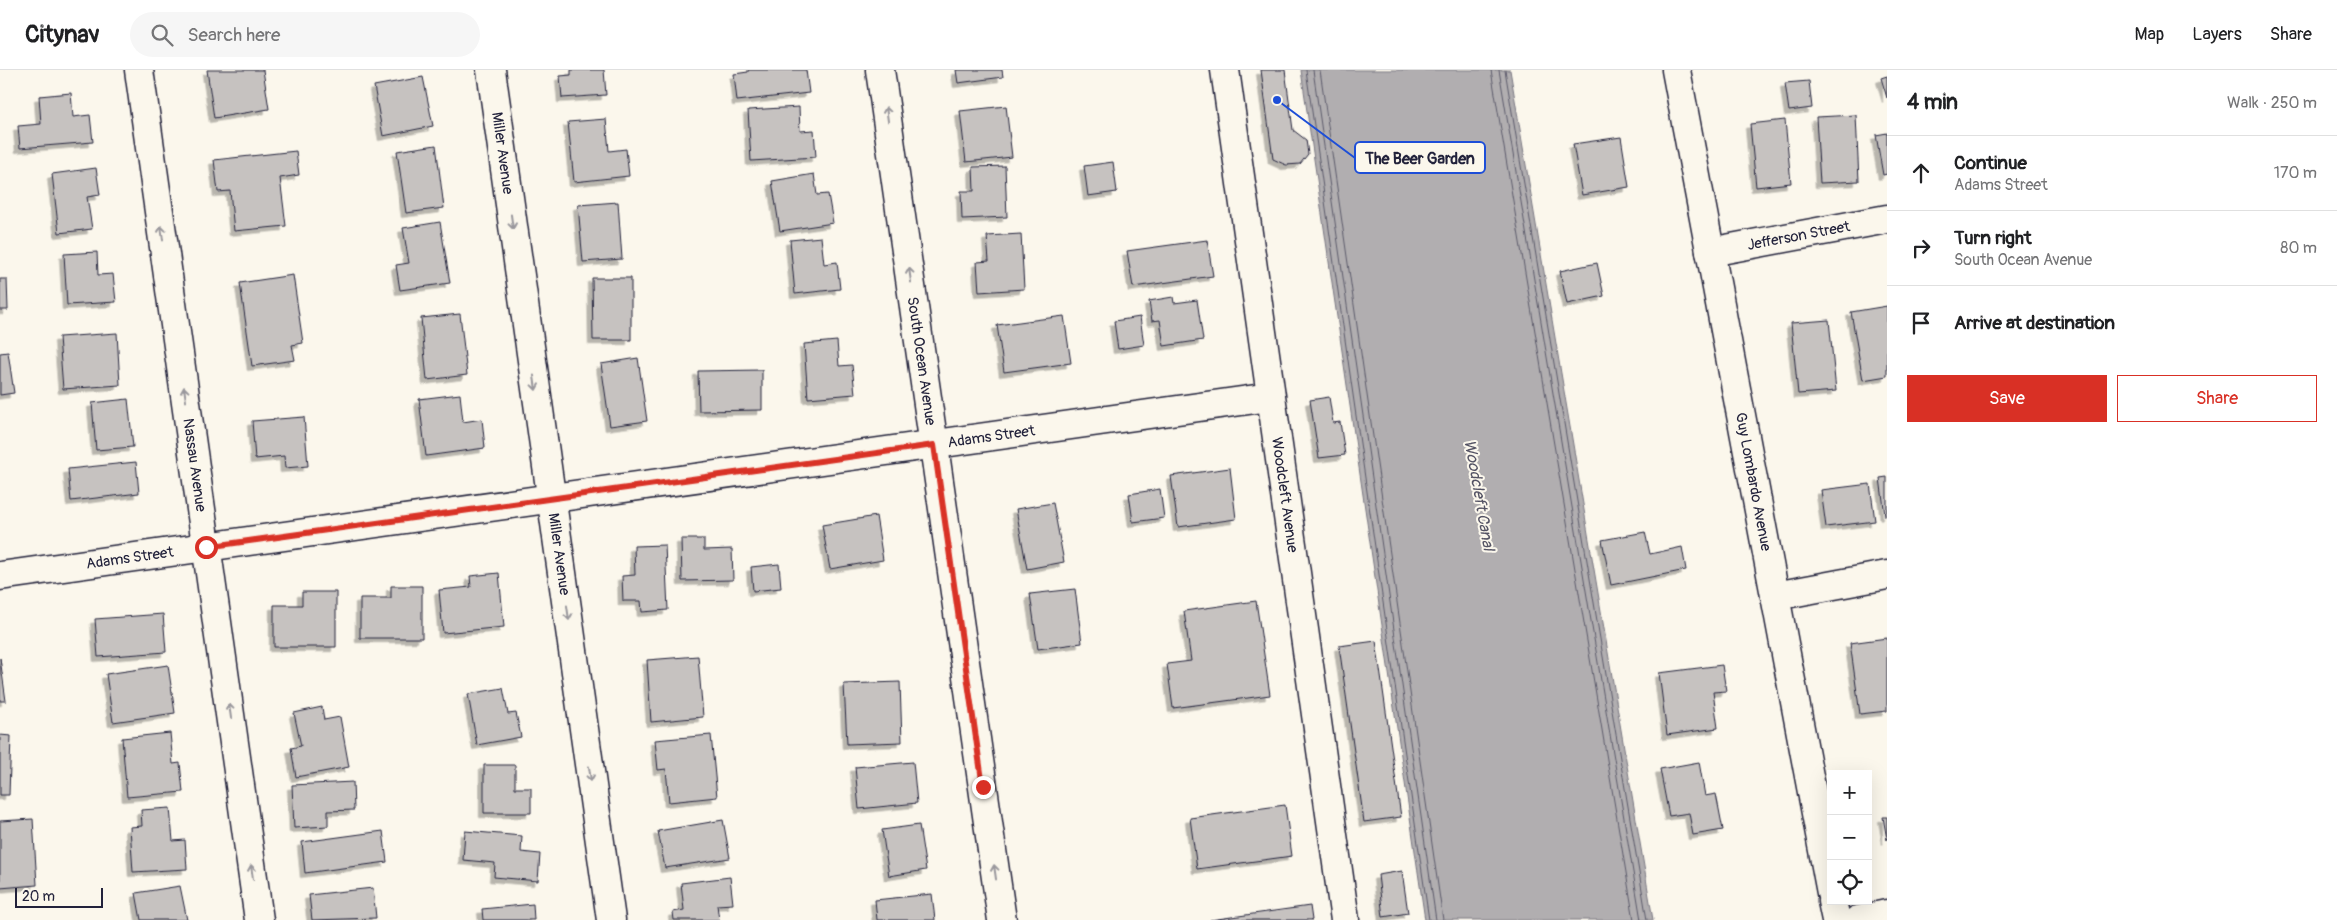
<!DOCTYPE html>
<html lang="en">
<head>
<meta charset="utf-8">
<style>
  body { margin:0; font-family:Pangolin,sans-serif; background:#f6f6f6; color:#202124 }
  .controls { position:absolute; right:15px; bottom:15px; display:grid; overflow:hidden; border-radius:0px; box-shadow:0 5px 20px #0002 }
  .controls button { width:45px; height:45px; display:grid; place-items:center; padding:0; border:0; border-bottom:1px solid #e0e0e0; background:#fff; color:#202124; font:25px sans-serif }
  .scale { position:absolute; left:15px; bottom:12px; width:88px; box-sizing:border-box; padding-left:5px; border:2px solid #22223b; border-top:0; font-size:14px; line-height:18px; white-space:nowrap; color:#22223b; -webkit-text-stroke:4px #fbf7ec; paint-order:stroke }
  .stop { position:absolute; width:15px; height:15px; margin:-11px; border:4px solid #d93025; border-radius:50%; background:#fff }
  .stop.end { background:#d93025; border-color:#fff; box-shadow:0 1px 5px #0008 }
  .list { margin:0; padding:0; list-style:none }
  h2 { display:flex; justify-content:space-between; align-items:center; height:65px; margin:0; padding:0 20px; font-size:21px }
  h2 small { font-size:16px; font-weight:400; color:#757577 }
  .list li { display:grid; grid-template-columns:32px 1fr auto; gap:15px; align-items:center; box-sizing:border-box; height:75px; padding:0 20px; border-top:1px solid #e0e0e0 }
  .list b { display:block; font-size:19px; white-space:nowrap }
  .list p { margin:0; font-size:16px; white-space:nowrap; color:#757577 }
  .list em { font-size:16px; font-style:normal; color:#757577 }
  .actions { display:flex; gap:10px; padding:15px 20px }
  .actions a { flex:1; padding:11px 0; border:1px solid #d93025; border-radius:0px; text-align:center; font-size:18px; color:#d93025 }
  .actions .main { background:#d93025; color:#fff }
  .icon { flex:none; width:28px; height:28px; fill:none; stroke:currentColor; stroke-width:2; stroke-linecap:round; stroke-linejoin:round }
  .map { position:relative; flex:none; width:1887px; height:850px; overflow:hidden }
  header { display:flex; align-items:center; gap:30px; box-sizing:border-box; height:70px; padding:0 25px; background:#fff; border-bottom:1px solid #e0e0e0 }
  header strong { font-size:24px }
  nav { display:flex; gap:28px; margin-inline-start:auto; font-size:18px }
  .search { width:350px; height:45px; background:#f6f6f6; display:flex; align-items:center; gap:12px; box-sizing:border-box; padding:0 18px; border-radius:28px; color:#757577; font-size:19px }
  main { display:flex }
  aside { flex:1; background:#fff }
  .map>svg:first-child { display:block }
</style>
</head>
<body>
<header>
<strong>Citynav</strong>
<div class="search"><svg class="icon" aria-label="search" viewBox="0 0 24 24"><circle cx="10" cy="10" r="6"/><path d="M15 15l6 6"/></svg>Search here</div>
<nav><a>Map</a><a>Layers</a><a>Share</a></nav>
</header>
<main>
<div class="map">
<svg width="1887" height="850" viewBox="0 0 1887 850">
  <defs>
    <filter id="shadow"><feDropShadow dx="-4.5" dy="4.5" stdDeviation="0" flood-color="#0004"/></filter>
  </defs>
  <rect width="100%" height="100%" fill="#fbf7ec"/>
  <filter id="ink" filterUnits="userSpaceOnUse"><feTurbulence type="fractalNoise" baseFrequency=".02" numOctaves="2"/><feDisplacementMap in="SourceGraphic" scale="10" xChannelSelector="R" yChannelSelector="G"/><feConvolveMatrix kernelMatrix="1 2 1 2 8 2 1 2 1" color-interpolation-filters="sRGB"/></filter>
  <g filter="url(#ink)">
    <!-- water -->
    <path fill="#b1aeb0" stroke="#787681" d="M1301,0H1510L1653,850H1425Z"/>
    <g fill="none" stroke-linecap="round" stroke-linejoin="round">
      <!-- shore -->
      <path stroke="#5b5a6a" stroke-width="1" d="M1306,0L1429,850
        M1313,0L1436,850
        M1320,0L1443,850
        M1491,0L1634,850
        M1499,0L1641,850
        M1505,0L1647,850"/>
    </g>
    <!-- building -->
    <path fill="#c6c2c0" stroke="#22223b" filter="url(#shadow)" d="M207,0H263L269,39L214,48Z
      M571,0H604L606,25L562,28L560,6L571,5Z
      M748,0H806L809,23L737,31L734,4L748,2Z
      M956,0H1002L1003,7L958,13Z
      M1261,0H1285L1293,60L1306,70L1308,84L1300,94L1286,95L1273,89Z
      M1887,6V28L1881,8Z
      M423,7L433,56L383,66L374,16Z
      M1809,11L1812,38L1789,41L1785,13Z
      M71,23L73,47L90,45L93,72L20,78L18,56L41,54L39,26Z
      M1006,36L1012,87L966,92L960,41Z
      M799,37L800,61L814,60L816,87L751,91L748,40Z
      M1856,45L1859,111L1820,113L1816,47Z
      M606,49L609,81L626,79L629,106L574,112L568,52Z
      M1785,50L1791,113L1756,117L1750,54Z
      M1887,63V104L1883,105L1876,65Z
      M1621,67L1629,117L1582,125L1573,74Z
      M436,75L444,138L406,143L397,81Z
      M296,81L299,105L280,108L286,156L234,161L230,121L218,122L214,90Z
      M1113,92L1117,122L1088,126L1084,96Z
      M1005,96L1007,147L962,149L961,121H974L973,97Z
      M96,98L100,125L87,127L92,159L59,163L52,104Z
      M814,104L817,125L828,124L833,153L780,161L772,111Z
      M618,132L622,189L583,192L578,135Z
      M440,152L450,213L400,220L396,195L409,193L403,158Z
      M1021,164L1024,219L979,222L977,192L989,191L987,166Z
      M821,167L824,194L837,192L840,219L795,224L790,170Z
      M1207,170L1213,206L1133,217L1127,181Z
      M97,182L98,205L113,204L116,232L67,235L64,184Z
      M1597,193L1604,226L1567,234L1560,201Z
      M293,205L303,273L292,275L295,290L252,296L240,213Z
      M592,208H631V270H593Z
      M0,209H7L8,240H0Z
      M1173,227L1174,233L1197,230L1203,270L1164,276L1160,250L1152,251L1149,231Z
      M1887,236V306L1863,310L1851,242Z
      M460,244L467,305L427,310L421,248Z
      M1064,246L1071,293L1004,302L997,255Z
      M1140,247L1144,275L1118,279L1114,251Z
      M1829,250L1836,321L1798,324L1791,253Z
      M117,263L120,315L63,319L59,267Z
      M837,271L839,296L852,295L855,324L808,328L804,274Z
      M8,282L14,323L0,325V283Z
      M638,288L647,351L610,356L601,294Z
      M762,300V340L699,341L698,301Z
      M460,324L463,352L482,349L485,378L426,386L419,329Z
      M1329,327L1333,353L1340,352L1345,385L1319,388L1310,330Z
      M128,329L133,377L96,380L92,333Z
      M304,347L308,396L285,398L284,386L255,389L252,351Z
      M136,392L139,423L71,431L68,399Z
      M1230,398L1236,449L1178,457L1171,406Z
      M1887,407V445L1885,446L1880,408Z
      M1870,414L1875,451L1826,457L1821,420Z
      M1160,419L1164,448L1133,452L1129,424Z
      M1053,433L1064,492L1027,499L1016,439Z
      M876,446L883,490L830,499L822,455Z
      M1645,462L1650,484L1682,477L1686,500L1611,515L1602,470Z
      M681,469H704V480L732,479L733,510L682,511Z
      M665,475L668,540L642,542L641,531H623L622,506L635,505L634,476Z
      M779,494L781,518L753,521L751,497Z
      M499,503L504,557L443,563L439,520L471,517L470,506Z
      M391,516H422V568H360V528H391Z
      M1075,519L1082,573L1038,579L1030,524Z
      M302,522H336V577H274V535H302Z
      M1256,531L1270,625L1173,638L1167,594L1191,591L1184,541Z
      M163,544L166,582L98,587L95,549Z
      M1887,568V641L1860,644L1850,573Z
      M1376,571L1401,747L1364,752L1339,576Z
      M698,586L703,647L651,652L647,590Z
      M0,588L6,631H0Z
      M168,595L175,643L113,652L106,604Z
      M1722,595L1726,621L1713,622L1718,658L1667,665L1659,603Z
      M900,612L902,672L847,674L844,614Z
      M503,618L508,644L516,643L521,667L477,675L468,624Z
      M322,637L324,650L340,647L349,697L296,707L291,678L301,676L294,643Z
      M170,663L173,694L180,693L183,722L127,727L122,668Z
      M0,665L11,666L9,725H0Z
      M711,665L717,727L669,732L666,699L658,700L655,670Z
      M913,692L917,733L859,739L855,697Z
      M1699,692L1705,726L1716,724L1723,760L1693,765L1689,743L1669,746L1660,699Z
      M484,695H515V718H531V743H484Z
      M353,712L354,740L328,741V756L294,758L292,715Z
      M1285,735L1292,786L1197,799L1190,748Z
      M170,738L173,771L185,770L187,799L133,802L130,757L142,756L141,740Z
      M1883,747H1887V770Z
      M33,749L37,815L0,818V751Z
      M723,750L730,788L665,798L658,761Z
      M919,755L926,800L889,806L882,760Z
      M383,761L387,792L305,803L302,772Z
      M465,761L522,766L521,782L540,784L538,811L494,807L495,793L463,790Z
      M1402,801L1408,843L1383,847L1378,805Z
      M730,807L733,834L717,835L719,850H674L673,842L684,840L681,813Z
      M180,816L187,850H141L136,823Z
      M373,818L376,848L312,850L309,825Z
      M932,824L935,850H877L875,830Z
      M533,834L534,850H483L482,839Z
      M1310,836L1312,850H1210Z"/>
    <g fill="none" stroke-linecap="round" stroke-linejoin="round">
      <!-- minor casing -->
      <g stroke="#22223b" stroke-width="31">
        <g id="minor">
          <path id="s1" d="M139,0L259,850"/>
          <path id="s2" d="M491,0L611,850"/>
          <path id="s3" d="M880,0L1002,850"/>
          <path id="s4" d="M1225,0L1345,850"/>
          <path id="s5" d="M1676,0L1831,823"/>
          <path id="s6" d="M1710,182L1887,149"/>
          <path id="s7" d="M0,506L1270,327"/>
          <path d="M1775,526L1887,505"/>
          <path d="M1832,831L1836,850"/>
          <path d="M1858,850L1887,844"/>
        </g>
      </g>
      <!-- minor -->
      <use href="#minor" stroke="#fbf7ec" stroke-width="28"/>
    </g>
    <!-- one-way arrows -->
    <defs><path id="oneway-shaft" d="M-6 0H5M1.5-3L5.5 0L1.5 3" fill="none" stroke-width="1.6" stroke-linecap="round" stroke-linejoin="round" transform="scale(1.25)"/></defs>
    <g stroke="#99979c">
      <use href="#oneway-shaft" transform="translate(887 44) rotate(-98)"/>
      <use href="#oneway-shaft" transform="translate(512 152) rotate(82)"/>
      <use href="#oneway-shaft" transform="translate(162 163) rotate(-98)"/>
      <use href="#oneway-shaft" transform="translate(910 205) rotate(-98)"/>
      <use href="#oneway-shaft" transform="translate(535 313) rotate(82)"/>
      <use href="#oneway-shaft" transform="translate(185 324) rotate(-98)"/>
      <use href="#oneway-shaft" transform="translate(568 543) rotate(82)"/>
      <use href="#oneway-shaft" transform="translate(230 641) rotate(-98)"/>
      <use href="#oneway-shaft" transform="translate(590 704) rotate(82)"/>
      <use href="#oneway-shaft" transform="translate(252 802) rotate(-98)"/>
      <use href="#oneway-shaft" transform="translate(995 802) rotate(-98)"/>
    </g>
  </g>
  <g fill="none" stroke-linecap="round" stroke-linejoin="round" filter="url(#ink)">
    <!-- route -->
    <path stroke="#d93025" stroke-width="6" d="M206,477L934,375L983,717"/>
  </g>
  <g text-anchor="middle" stroke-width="4" stroke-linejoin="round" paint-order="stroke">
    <!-- street labels -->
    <g font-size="15" fill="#22223b" stroke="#fbf7ec">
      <text dy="5" stroke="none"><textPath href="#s2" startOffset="84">Miller Avenue</textPath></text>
      <text dy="5" stroke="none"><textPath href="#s6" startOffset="90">Jefferson Street</textPath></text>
      <text dy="5" stroke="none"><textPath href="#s3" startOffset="294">South Ocean Avenue</textPath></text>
      <text dy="5" stroke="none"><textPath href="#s7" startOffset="1001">Adams Street</textPath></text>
      <text dy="5" stroke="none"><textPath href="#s1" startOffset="399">Nassau Avenue</textPath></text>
      <text dy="5" stroke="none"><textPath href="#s5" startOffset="419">Guy Lombardo Avenue</textPath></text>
      <text dy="5" stroke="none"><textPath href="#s4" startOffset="429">Woodcleft Avenue</textPath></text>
      <text dy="5" stroke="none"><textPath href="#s2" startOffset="489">Miller Avenue</textPath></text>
      <text dy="5" stroke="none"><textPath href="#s7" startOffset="131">Adams Street</textPath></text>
    </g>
    <!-- water labels -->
    <g font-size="16" font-style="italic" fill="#545364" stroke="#fbf7ec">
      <text transform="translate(1480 425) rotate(80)" y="6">Woodcleft Canal</text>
    </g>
  </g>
  <!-- callouts -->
  <path fill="none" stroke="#1d4ed8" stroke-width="2" d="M1277 30L1355 88"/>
  <circle fill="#1d4ed8" stroke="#fbf7ec" stroke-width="2" cx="1277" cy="30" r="5"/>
  <rect fill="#fbf7ec" stroke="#1d4ed8" stroke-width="2" x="1355" y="72" width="130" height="31" rx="5"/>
  <g font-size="16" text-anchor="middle" font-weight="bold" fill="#22223b">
    <text x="1420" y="94">The Beer Garden</text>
  </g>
</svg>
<div class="controls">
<button>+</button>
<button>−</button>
<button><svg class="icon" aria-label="locate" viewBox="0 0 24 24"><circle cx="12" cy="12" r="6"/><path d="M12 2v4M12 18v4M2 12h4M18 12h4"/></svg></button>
</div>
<div class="scale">20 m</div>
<div class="stop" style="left:206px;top:477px"></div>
<div class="stop end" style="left:983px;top:717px"></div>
</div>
<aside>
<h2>4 min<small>Walk · 250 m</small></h2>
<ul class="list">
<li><svg class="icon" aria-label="ahead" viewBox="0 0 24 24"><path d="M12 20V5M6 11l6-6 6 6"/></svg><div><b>Continue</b><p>Adams Street</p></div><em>170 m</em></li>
<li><svg class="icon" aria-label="right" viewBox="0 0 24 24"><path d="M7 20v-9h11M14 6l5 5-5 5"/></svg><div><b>Turn right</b><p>South Ocean Avenue</p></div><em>80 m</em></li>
<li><svg class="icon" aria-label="arrive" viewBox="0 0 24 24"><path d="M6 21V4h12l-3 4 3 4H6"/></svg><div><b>Arrive at destination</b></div></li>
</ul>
<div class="actions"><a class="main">Save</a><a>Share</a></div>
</aside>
</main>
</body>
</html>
